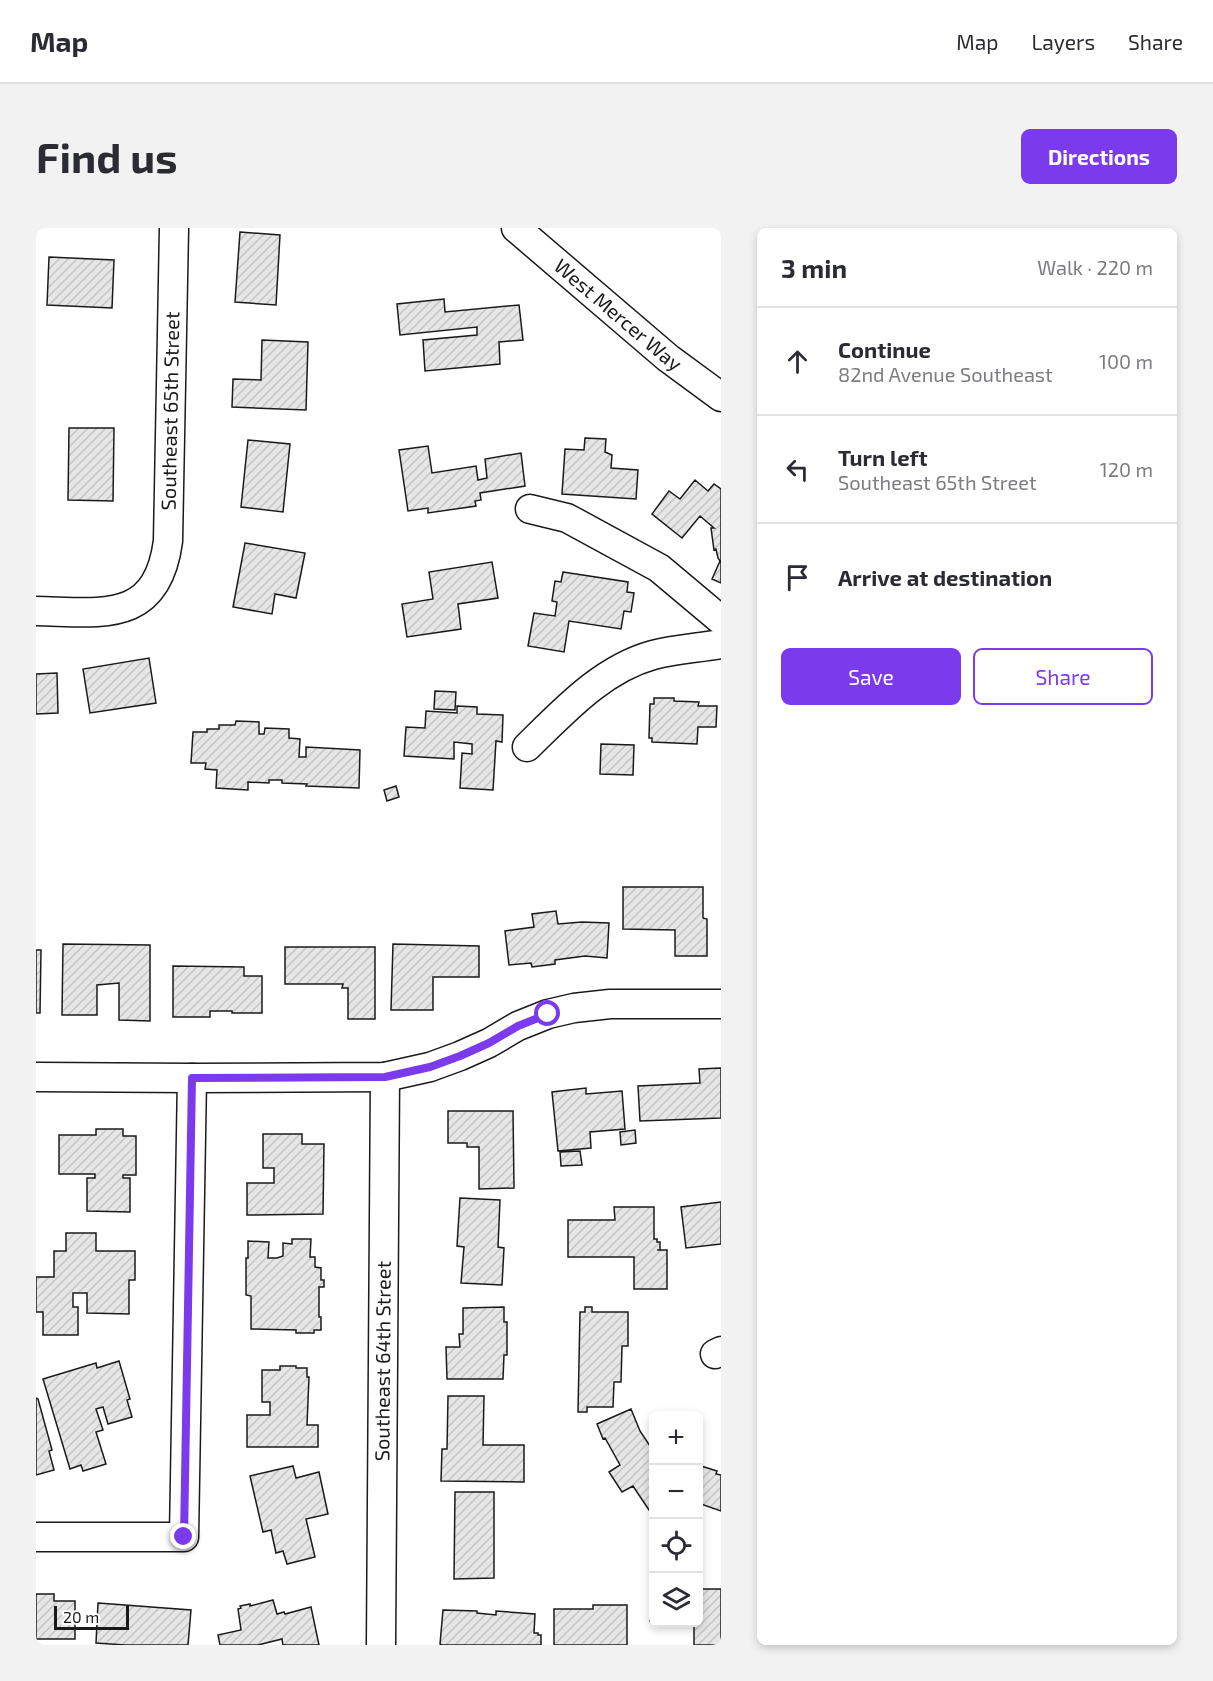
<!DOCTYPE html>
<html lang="en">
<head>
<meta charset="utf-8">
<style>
  body { margin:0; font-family:"Exo 2",sans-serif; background:#f2f2f3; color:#2b2b33 }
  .controls { position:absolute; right:18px; bottom:18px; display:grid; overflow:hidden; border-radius:9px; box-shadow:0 3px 9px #0003 }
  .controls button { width:54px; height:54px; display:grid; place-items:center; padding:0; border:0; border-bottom:2px solid #e1e1e2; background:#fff; color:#2b2b33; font:30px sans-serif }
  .scale { position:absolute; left:18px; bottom:15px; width:75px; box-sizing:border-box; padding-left:6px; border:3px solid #1a1a1a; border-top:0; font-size:16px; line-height:21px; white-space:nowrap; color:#1a1a1a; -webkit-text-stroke:4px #fff; paint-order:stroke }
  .stop { position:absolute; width:18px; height:18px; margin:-14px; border:4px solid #7c3aed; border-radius:50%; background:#fff }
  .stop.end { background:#7c3aed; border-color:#fff; box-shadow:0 2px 6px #0008 }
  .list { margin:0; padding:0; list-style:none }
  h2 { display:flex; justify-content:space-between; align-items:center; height:78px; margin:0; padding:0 24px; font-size:26px }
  h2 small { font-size:20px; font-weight:400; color:#7c7c81 }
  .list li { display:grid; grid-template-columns:39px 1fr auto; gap:18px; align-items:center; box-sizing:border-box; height:108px; padding:0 24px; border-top:2px solid #e1e1e2 }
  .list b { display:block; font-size:22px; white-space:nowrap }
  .list p { margin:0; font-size:20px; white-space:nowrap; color:#7c7c81 }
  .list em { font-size:20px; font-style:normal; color:#7c7c81 }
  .actions { display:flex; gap:12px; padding:18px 24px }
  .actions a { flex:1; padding:14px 0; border:2px solid #7c3aed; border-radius:9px; text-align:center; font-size:21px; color:#7c3aed }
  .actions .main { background:#7c3aed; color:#fff }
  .icon { flex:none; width:33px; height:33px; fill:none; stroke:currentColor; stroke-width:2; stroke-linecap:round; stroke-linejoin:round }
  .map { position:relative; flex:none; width:685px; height:1417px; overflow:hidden; border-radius:9px }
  header { display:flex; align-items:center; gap:36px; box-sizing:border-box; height:84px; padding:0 30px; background:#fff; border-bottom:2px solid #e1e1e2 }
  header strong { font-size:28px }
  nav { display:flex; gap:33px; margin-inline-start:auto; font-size:21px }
  .intro { display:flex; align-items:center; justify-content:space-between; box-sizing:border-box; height:144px; padding:0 36px }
  h1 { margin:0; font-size:42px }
  .button { padding:15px 27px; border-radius:9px; background:#7c3aed; color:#fff; font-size:21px; font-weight:700 }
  main { display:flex; gap:36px; padding:0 36px }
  aside { flex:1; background:#fff; border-radius:9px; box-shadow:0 3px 9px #0003 }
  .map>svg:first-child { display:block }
</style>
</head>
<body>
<header>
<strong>Map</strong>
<nav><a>Map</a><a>Layers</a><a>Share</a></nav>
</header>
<div class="intro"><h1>Find us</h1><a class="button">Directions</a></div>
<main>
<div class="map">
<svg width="685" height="1417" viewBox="0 0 685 1417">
  <defs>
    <pattern id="building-hatch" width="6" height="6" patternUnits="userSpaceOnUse" patternTransform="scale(1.5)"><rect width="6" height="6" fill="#e6e6e6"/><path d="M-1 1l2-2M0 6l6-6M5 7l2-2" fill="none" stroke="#c5c5c5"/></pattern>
  </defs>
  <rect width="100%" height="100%" fill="#fff"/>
  <!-- building -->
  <path fill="url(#building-hatch)" stroke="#1a1a1a" stroke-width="1.5" d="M204,4L244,7L240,77L199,74Z
    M13,29L78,32L76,80L11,77Z
    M408,71L409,84L483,77L487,112L463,114L464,136L389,143L387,112L441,107V99L364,107L361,76Z
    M226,112L272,114L270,182L196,179L197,151L225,152Z
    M33,200H78L77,273L32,272Z
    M549,210L570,211L569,224L576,227L575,240L602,242L600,271L526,266L529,221L548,222Z
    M212,212L254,216L247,284L205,279Z
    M392,218L396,245L440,238L442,252L451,250L449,231L485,225L489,258L444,265L445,272L439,273L440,278L392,285V280L372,283L363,222Z
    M659,252L672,263L678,256L685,261V355L676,351L684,333L682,330L680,321L678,322L675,300H678L664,288L646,310L616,286L633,263L644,271Z
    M209,315L269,325L260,370L239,366L236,386L197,379Z
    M456,334L462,370L422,376L425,401L371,409L366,376L397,371L393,344Z
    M527,344L592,354L591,364L598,365L595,384L588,383L585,401L533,393L528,424L492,418L498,385L519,388L521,374L516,373L519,353L525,354Z
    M113,430L120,475L54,485L47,441Z
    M21,445L22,485L0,486V446Z
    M399,463L420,464L419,482L398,481Z
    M618,470H638V473L663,474L662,478H681L680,499H662L661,516L616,514V510H613L614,476H618Z
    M421,478L441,479V486L467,487L466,514L460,513L457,562L424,560L426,525L436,526V516L418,514V531L368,528L370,499L389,500L390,483L421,485Z
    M200,493L223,494V506H228L229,500L253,501V510L264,511L263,529H270V519L324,522L323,560L270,558L271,556L246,555V552H233V555L212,554V562L180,560L181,542L169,541L170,535H155L157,504H171V501H183V497H199Z
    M565,516L598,517L597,547L564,546Z
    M360,558L363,569L351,573L348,562Z
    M587,659H667V690L671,691V728H639V702L587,701Z
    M520,683L522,696L546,694L573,695L571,730L549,728L519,732V736L496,739L495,735L473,737L469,703L498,699L496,686Z
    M27,716L114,717V793L83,792V755L61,757V787H26Z
    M357,716L443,718V749H397V782H355Z
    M249,719H339V791H312V760H306L307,756H249Z
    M0,722H5L4,785H0Z
    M137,738L208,739V748H226V785H196V783H174V789H137Z
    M685,840V890L604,893L602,858L664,855L663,841Z
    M550,860V866L586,863L589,901L554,904L555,920L522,923L516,864Z
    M412,883H477L478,960L443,961V919H431V915H412Z
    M60,901H87V908H100V947H87V950H94V984L51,983V950H59V946H23V907H60Z
    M599,902L600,915L585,917L584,904Z
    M227,906H266V916H288L287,986L211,987V955H238V940H227Z
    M544,923L546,937L525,938L524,924Z
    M424,970L464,972L462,1019L468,1020L466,1057L425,1055L428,1019L421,1018Z
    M685,974V1016L650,1020L645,979Z
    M578,979H618V1011H621V1014H624V1022H621H631V1061H598V1029H532V992H579Z
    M30,1005H60V1023H99V1052H93V1086L51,1085V1065H37V1079H42V1107H7V1084H0V1049H18V1023H30Z
    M256,1011H275L274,1029H279V1039L285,1040V1052H288V1059H283V1089H285V1102H278V1105H260V1102L215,1101V1068L210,1067V1030H212V1013L233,1014L232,1030H241L247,1028V1015L256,1016Z
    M468,1079V1094H471V1127H468L467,1151H411L410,1119H424L423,1106H427V1080Z
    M549,1079H556V1084H592V1118H586L585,1154H578L577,1179H551V1184H542L544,1084H549Z
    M83,1133L94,1171L91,1172L96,1189L72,1196L67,1179L60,1181L67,1202L60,1204L70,1236L47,1243L45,1237L34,1241L7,1151L60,1135L61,1140Z
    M244,1138H260V1140H271V1149H273L271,1197H282V1219H211V1187H234V1174H226V1142H244Z
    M412,1168H448L447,1217H488V1254L405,1253L406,1221H411Z
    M0,1170L2,1171L16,1222L13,1223L18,1242L0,1247Z
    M595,1181L604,1203L618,1224V1280L613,1282L597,1258L586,1264L573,1244L584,1237L569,1210L567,1211L561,1196Z
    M662,1237L681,1243L680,1246L685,1247V1283L662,1275Z
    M257,1238L260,1250L283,1244L292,1286L270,1291L279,1329L251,1336L247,1323L240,1325L235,1302L227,1304L214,1248Z
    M419,1264H458V1350L418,1351Z
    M614,1361H618V1393H614Z
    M662,1361H685V1417H658V1394H662Z
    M0,1366H18V1373H39V1411H0Z
    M237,1372L241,1386L248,1384L249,1386L275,1379L283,1417H247L246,1411L222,1417H184L182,1407L205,1402L202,1381L205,1380L204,1378L214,1376V1378Z
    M62,1375L155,1382L152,1417H89L60,1415Z
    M557,1377H591V1417H518V1381H557Z
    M407,1382L441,1383V1385L460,1387V1383L499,1386L498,1405H502V1407H505V1417H406L404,1416Z"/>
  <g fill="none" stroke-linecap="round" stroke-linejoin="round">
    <!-- minor casing -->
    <g stroke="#1a1a1a" stroke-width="31">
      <g id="minor">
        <path id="s1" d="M480,0L632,130L685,169"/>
        <path d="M494,281L531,290L623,340L685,392"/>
        <path id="s2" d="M0,383C65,384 121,397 132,313L138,0"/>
        <path d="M491,519C528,483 566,441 617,427C639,421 662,420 685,416"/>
        <path d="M0,849L156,850L349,849L394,839L424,828L453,815L482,798L512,786L538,780L574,776H685"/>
        <path d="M679,1126L685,1123"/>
        <path d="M0,1309H148L156,850"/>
        <path id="s3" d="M345,1417L349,849"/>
      </g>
    </g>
    <!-- minor -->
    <use href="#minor" stroke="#fff" stroke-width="28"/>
  </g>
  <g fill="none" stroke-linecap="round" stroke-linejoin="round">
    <!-- route -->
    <path stroke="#7c3aed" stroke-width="8" d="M148,1309L156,850L349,849L394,839L424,828L453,815L482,798L512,786"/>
  </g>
  <g text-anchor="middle" stroke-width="4.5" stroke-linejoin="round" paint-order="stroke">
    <!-- street labels -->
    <g font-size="20" fill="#1a1a1a" stroke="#fff">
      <text dy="7" stroke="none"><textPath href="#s1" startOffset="134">West Mercer Way</textPath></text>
      <text dy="7" stroke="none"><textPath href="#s2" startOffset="303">Southeast 65th Street</textPath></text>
      <text dy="7" stroke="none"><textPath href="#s3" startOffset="284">Southeast 64th Street</textPath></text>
    </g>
  </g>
</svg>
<div class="controls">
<button>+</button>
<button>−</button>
<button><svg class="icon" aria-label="locate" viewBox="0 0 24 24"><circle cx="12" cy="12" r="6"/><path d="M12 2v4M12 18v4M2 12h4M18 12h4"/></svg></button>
<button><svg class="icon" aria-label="layers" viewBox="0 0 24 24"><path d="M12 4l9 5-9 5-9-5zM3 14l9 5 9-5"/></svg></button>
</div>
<div class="scale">20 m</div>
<div class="stop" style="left:512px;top:786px"></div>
<div class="stop end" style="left:148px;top:1309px"></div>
</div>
<aside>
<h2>3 min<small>Walk · 220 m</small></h2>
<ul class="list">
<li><svg class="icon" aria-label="ahead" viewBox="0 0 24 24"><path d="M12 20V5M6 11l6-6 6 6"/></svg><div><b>Continue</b><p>82nd Avenue Southeast</p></div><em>100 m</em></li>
<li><svg class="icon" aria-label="left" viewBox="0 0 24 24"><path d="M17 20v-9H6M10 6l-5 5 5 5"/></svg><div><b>Turn left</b><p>Southeast 65th Street</p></div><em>120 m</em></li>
<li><svg class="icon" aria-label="arrive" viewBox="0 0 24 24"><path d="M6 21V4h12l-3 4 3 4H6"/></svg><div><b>Arrive at destination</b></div></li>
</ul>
<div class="actions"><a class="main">Save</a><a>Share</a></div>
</aside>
</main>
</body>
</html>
